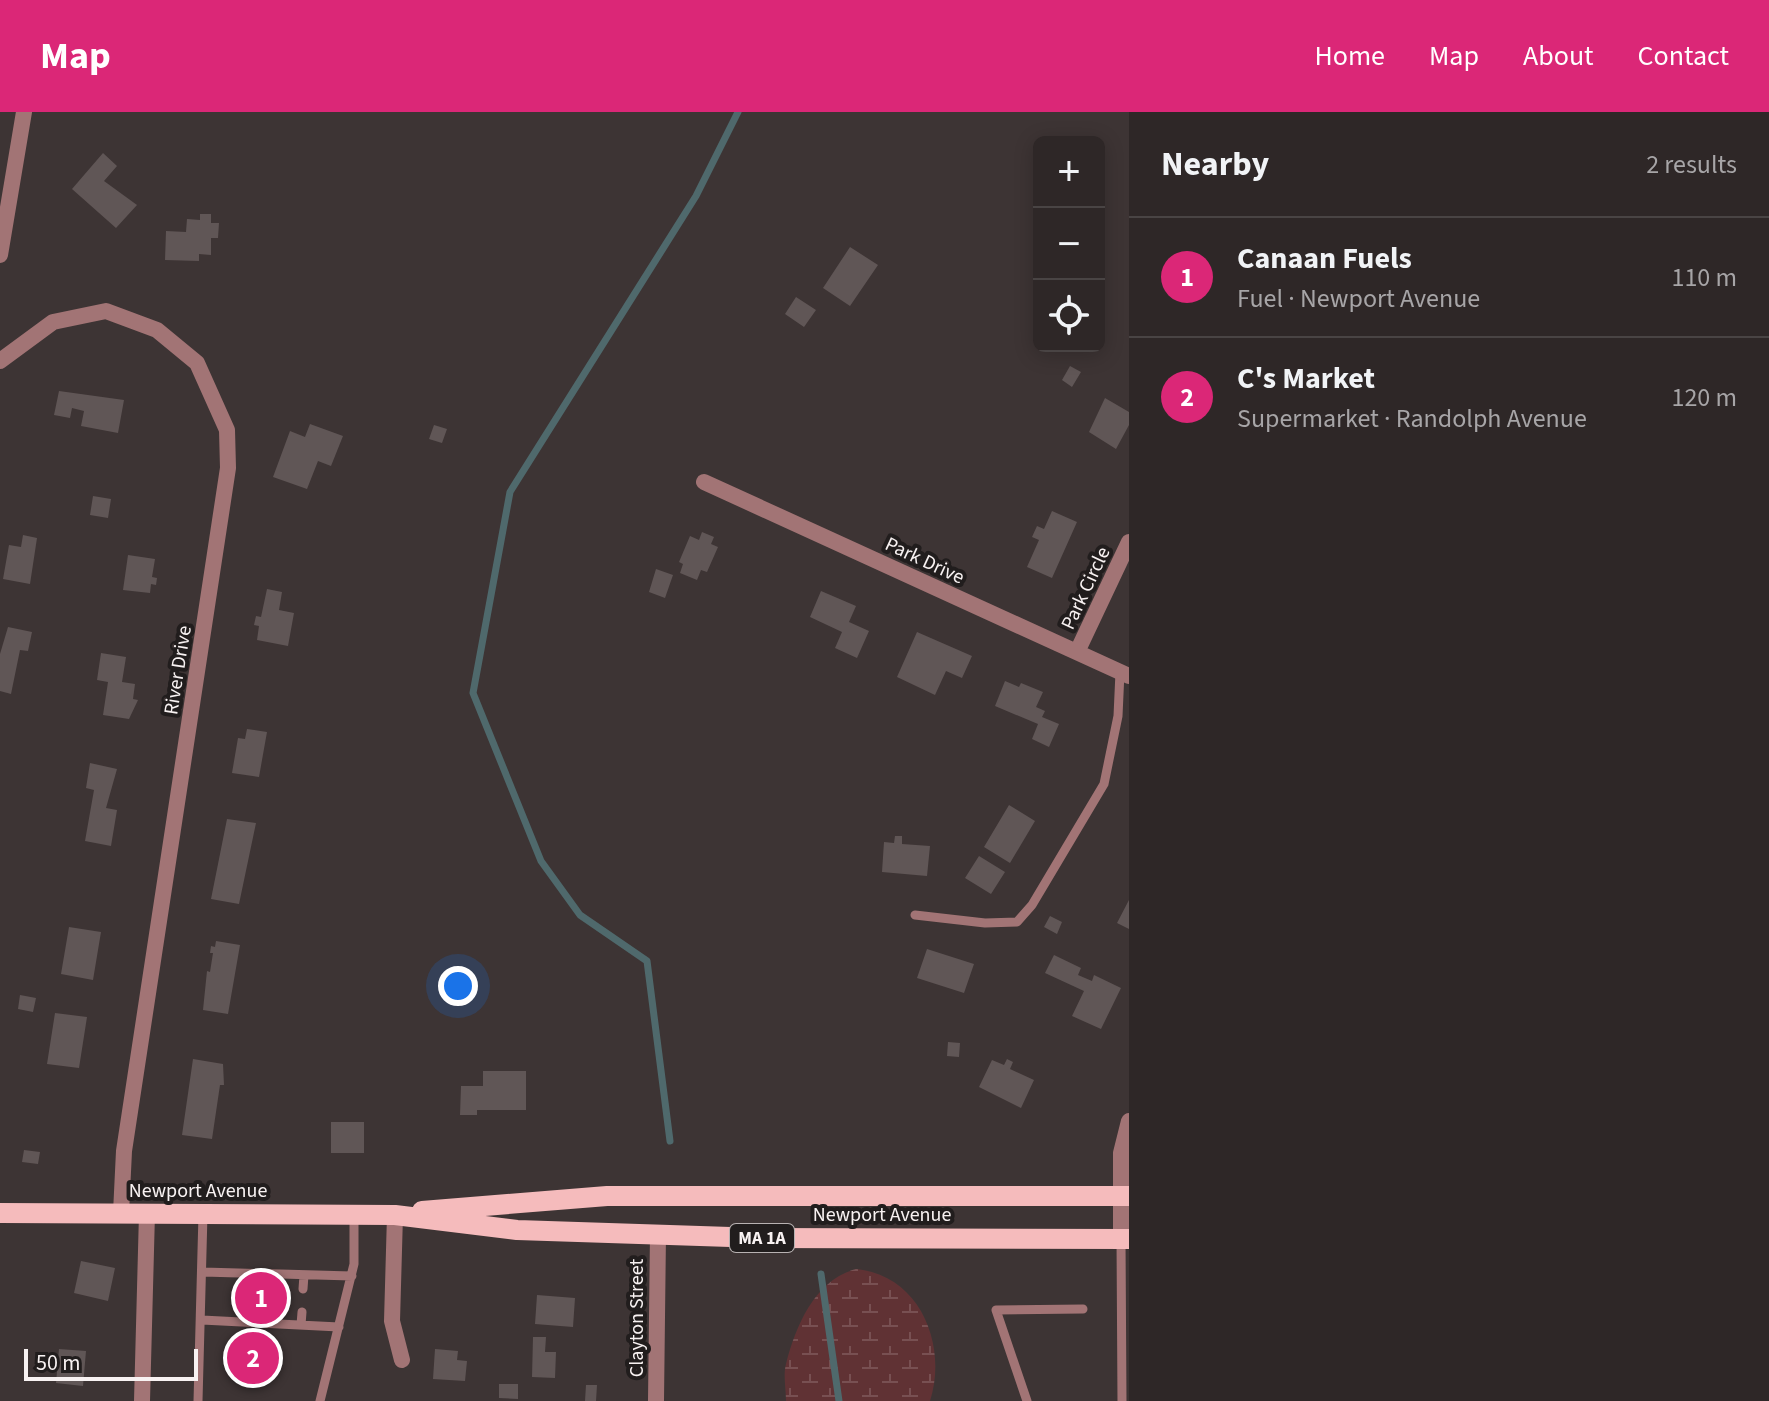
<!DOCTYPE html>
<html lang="en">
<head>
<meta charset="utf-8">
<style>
  body { margin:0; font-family:"Source Sans 3",sans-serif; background:#362f2f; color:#f1f3f6 }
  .controls { position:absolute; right:24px; top:24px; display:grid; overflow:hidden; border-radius:12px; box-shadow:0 4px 20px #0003 }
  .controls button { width:72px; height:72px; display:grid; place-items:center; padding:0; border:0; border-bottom:2px solid #494444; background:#2e2727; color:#f1f3f6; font:40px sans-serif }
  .scale { position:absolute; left:24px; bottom:20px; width:174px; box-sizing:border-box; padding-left:8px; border:4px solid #f8f2f2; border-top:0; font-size:22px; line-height:28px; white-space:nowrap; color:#f8f2f2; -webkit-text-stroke:6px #211d1d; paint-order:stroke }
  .you { position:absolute; left:458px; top:874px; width:28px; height:28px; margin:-20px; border:6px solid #fff; border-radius:50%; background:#1a73e8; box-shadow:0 0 0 12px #1a73e833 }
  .badge { display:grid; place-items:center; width:52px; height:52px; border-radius:50%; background:#db2777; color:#fff; font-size:26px; font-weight:700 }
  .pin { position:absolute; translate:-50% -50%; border:4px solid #fff; box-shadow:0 2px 8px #0006 }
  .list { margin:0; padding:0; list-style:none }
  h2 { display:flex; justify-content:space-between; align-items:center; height:104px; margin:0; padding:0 32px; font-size:34px }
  h2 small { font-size:26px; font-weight:400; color:#a7a5a7 }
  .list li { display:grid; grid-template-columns:52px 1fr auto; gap:24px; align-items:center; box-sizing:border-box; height:120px; padding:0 32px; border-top:2px solid #494444 }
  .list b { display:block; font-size:30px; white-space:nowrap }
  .list p { margin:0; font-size:26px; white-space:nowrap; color:#a7a5a7 }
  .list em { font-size:26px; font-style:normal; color:#a7a5a7 }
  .icon { flex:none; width:44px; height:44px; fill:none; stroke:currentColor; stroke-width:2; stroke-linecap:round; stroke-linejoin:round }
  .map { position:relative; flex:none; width:1129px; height:1289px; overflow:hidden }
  header { display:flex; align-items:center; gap:48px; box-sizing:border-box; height:112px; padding:0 40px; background:#db2777; color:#fff }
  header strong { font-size:38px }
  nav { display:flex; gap:44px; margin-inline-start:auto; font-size:28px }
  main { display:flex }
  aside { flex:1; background:#2e2727 }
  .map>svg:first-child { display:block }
</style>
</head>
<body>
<header>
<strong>Map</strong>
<nav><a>Home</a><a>Map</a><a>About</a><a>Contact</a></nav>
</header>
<main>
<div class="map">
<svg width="1129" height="1289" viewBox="0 0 1129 1289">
  <defs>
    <pattern id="wetland-marsh" width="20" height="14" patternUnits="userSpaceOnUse" patternTransform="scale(2)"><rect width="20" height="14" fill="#603234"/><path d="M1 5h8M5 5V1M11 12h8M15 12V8" fill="none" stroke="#785052"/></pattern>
  </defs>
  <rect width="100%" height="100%" fill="#3d3434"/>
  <!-- wetland -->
  <path fill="url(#wetland-marsh)" d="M856,1157C920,1163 948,1233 930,1289H786C786,1277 783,1263 786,1252C796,1213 815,1168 856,1157Z"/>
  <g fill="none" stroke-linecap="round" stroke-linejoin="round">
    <!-- stream -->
    <path stroke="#4f696c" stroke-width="7" d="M670,1029L647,849L580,803L541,749L473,581L510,380L696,84L738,0
      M821,1162L839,1289"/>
  </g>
  <!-- building -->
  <path fill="#605656" d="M103,41L117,54L104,69L137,93L116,116L72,77Z
    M200,102H211V111H219L218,126H211V143L199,142V149L165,148L166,119L186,120L187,107L200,108Z
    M850,135L878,153L850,194L823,176Z
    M796,185L816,198L804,215L785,202Z
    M1070,254L1081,260L1072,275L1062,268Z
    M59,279L124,288L118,321L81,314L84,299L72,296L70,306L54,303Z
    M1105,286L1129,300V313L1116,337L1089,320Z
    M310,312L343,324L331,354L318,349L307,377L273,365L290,319L305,325Z
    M434,313L447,317L442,331L429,327Z
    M93,384L111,387L108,406L90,403Z
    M1052,399L1077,410L1052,466L1027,455L1039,428L1032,425L1037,414L1044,417Z
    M702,420L714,425L711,432L718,435L707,460L701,458L697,468L680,461L683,452L679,450L690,424L699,428Z
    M23,423L37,426L30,472L3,467L9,433L21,435Z
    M128,443L155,447L152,465L157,466L156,473L151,472L150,481L123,478Z
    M656,457L673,463L665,486L649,480Z
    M267,477L282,480L279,498L294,501L288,534L257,528L259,514L254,513L256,504L261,505Z
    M821,479L856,494L849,510L869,519L857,546L835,536L842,520L810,505Z
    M8,515L32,520L28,539L20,538L11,582L0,579V542Z
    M917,520L972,544L962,566L946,559L935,583L897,565Z
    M101,541L126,545L122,570L135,572L133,587L138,588L129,607L103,603L108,570L97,568Z
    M1005,569L1019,575L1021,571L1043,580L1036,595L1045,599L1042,605L1059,612L1049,635L1032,627L1038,612L995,594Z
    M247,617L267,620L259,665L232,661L238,626L245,627Z
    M90,651L117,657L106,696L117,698L111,734L85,729L94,678L86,676Z
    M1009,693L1035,709L1010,751L984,735Z
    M227,707L256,711L239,792L211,787Z
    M895,724H902V732L930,734L927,764L882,760L884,730L894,731Z
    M979,744L1005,760L991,782L965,766Z
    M1129,788V817L1117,811Z
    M1050,804L1062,810L1057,822L1044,815Z
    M69,815L101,820L93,868L61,862Z
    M216,829L240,833L228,902L203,898L207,859L210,860L213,841H210L211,834L215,835Z
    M927,837L974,852L964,881L917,866Z
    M1054,843L1081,856L1078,863L1092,869L1094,863L1121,876L1101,917L1072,904L1084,879L1045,861Z
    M20,883L36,886L33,900L18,897Z
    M55,901L87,905L79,956L47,952Z
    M948,930L960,931L959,945L947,944Z
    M193,947L223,952L224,973H220L212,1027L182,1023Z
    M1007,947L1013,950L1010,957L1034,968L1021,996L979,975L992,948L1004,953Z
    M483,959H526V998H477V1003H460L461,974H483Z
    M331,1010H364V1041H331Z
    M24,1038L40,1040L38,1052L22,1050Z
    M81,1149L115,1156L108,1189L74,1181Z
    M537,1183L575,1186L573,1215L535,1212Z
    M533,1225H546L545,1240H556L555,1266L532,1265Z
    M59,1237L86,1239L83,1274L56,1271Z
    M435,1237L458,1239L457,1248L467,1249L465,1269L433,1267Z
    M499,1272H518V1287L499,1286Z
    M586,1273H597L596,1289H585Z"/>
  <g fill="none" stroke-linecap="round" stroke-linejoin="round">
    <!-- lane -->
    <path stroke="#a27475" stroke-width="9" d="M915,803L985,811L1017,810L1032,793L1104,672L1118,604L1120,560
      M1121,1127L1122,1289
      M203,1160L352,1164
      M303,1177L304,1163
      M202,1208L339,1215
      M274,1211V1199
      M301,1213L302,1200
      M198,1289L203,1102
      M320,1289L354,1152V1102
      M1027,1289L996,1198L1083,1197"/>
    <!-- street -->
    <path stroke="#a27475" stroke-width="16" d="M0,143L24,0
      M0,249L53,210L106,199L157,218L197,251L227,318L228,356L124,1039L121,1101
      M704,370L1129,564
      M1077,540L1129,430
      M395,1103L392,1209L402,1248
      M1121,1127V1041L1129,1009
      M142,1289L147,1101
      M656,1289L658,1122"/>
    <!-- primary -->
    <path stroke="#f5bbbc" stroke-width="20" d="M422,1099L607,1084H1129
      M0,1101L395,1103L517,1118L761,1126L1129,1127"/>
  </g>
  <g text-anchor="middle" stroke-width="8" stroke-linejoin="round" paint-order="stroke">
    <!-- shield labels -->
    <rect fill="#211d1d" stroke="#b8b2b2" stroke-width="2" x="730" y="1112" width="64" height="28" rx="6"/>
    <g font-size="18" font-weight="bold" fill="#f8f2f2">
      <text x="762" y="1132">MA 1A</text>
    </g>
    <!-- street labels -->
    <g font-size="20" fill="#f8f2f2" stroke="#211d1d">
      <text transform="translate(925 448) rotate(25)" y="7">Park Drive</text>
      <text transform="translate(1085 476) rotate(-65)" y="7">Park Circle</text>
      <text transform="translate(177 558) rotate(-81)" y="7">River Drive</text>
      <text x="198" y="1085">Newport Avenue</text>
      <text x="882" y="1109">Newport Avenue</text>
      <text transform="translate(636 1206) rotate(-90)" y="7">Clayton Street</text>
    </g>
  </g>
</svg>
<div class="controls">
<button>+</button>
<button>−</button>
<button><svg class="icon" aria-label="locate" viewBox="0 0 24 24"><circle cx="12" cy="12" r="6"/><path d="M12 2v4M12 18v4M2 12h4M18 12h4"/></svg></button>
</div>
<div class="scale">50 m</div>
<div class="you"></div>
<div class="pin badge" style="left:261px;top:1186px">1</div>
<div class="pin badge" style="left:253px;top:1246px">2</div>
</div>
<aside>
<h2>Nearby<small>2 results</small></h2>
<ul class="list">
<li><span class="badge">1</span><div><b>Canaan Fuels</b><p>Fuel · Newport Avenue</p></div><em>110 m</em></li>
<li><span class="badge">2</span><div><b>C's Market</b><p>Supermarket · Randolph Avenue</p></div><em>120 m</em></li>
</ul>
</aside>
</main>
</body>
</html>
